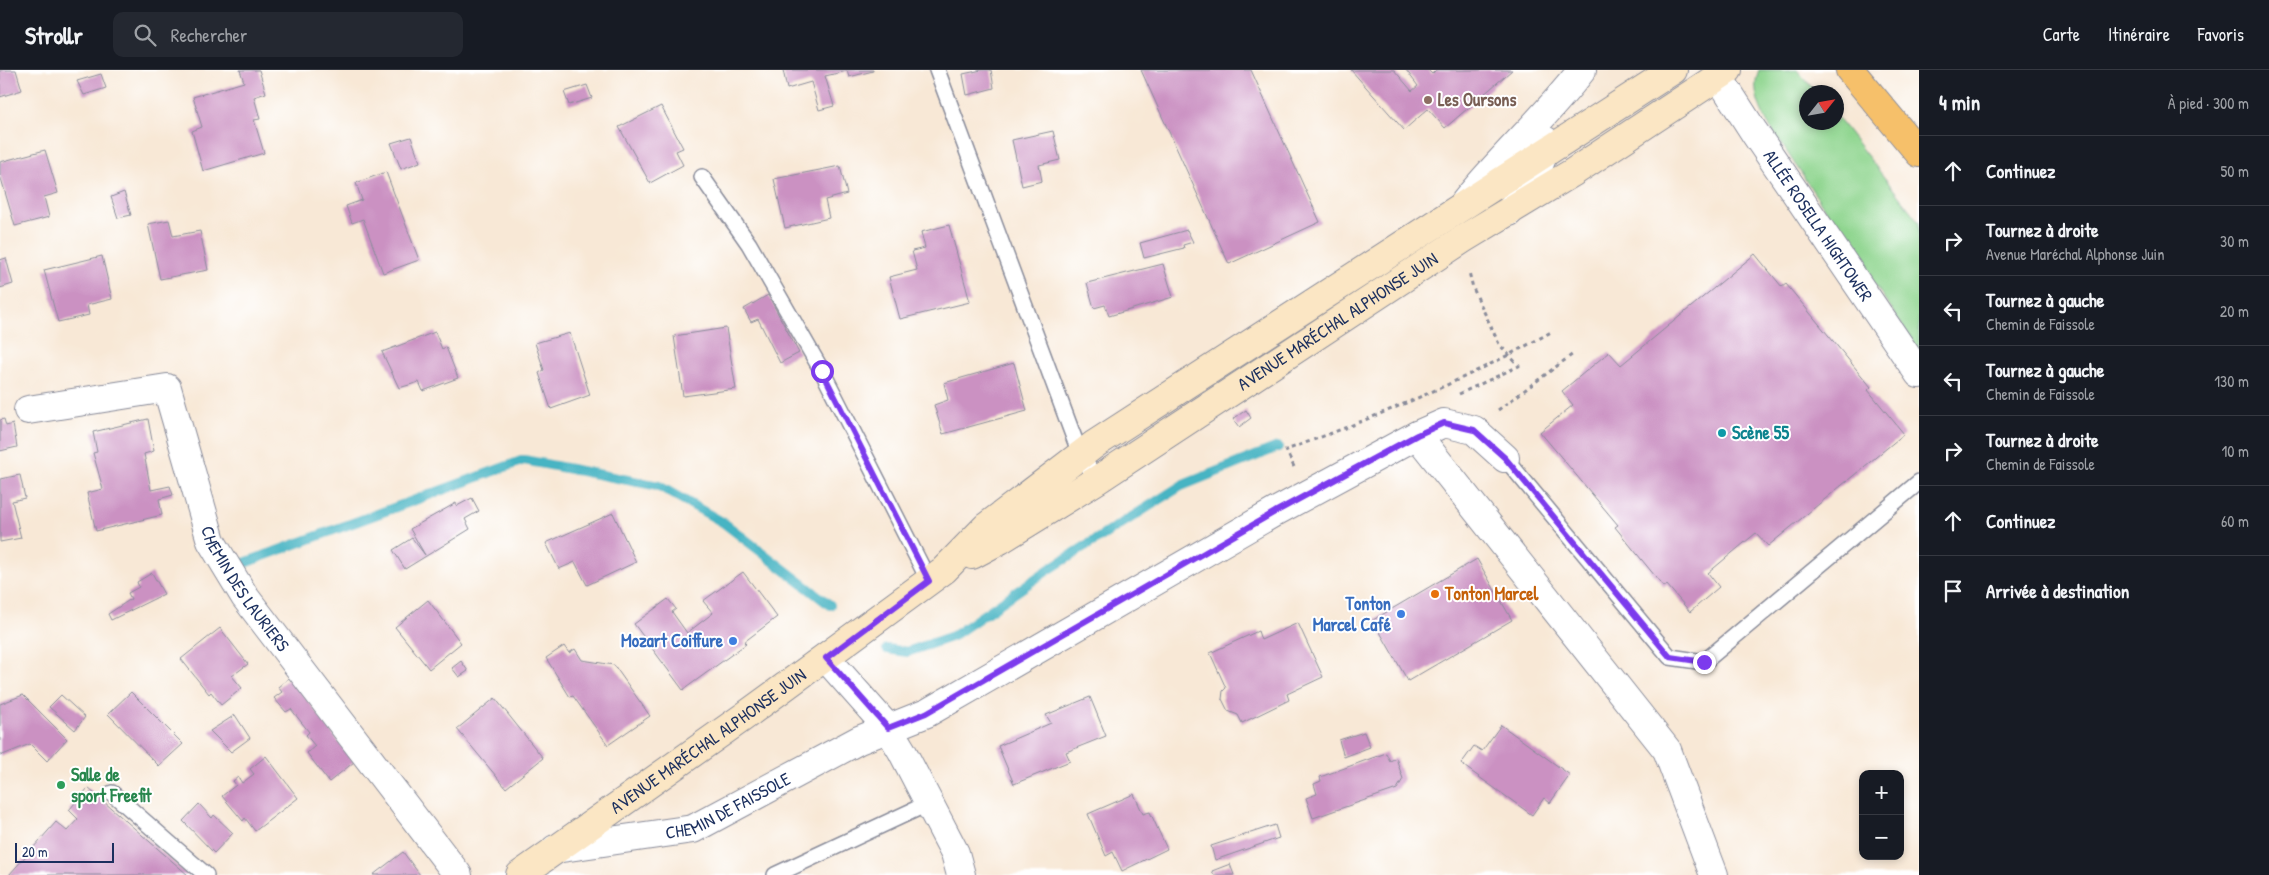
<!DOCTYPE html>
<html lang="fr">
<head>
<meta charset="utf-8">
<style>
  body { margin:0; font-family:"Patrick Hand",sans-serif; background:#242831; color:#f1f3f6 }
  .controls { position:absolute; right:15px; bottom:15px; display:grid; overflow:hidden; border-radius:10px; box-shadow:0 2px 8px #0003 }
  .controls button { width:45px; height:45px; display:grid; place-items:center; padding:0; border:0; border-bottom:1px solid #363941; background:#171b24; color:#f1f3f6; font:25px sans-serif }
  .compass { position:absolute; left:1799px; top:15px; width:45px; height:45px; border-radius:50%; background:#171b24; box-shadow:0 2px 8px #0003; rotate:59deg }
  .scale { position:absolute; left:15px; bottom:12px; width:99px; box-sizing:border-box; padding-left:5px; border:2px solid #1b2f5e; border-top:0; font-size:14px; line-height:18px; white-space:nowrap; color:#1b2f5e; -webkit-text-stroke:4px #fff; paint-order:stroke }
  .stop { position:absolute; width:15px; height:15px; margin:-11px; border:4px solid #7c3aed; border-radius:50%; background:#fff }
  .stop.end { background:#7c3aed; border-color:#fff; box-shadow:0 1px 5px #0008 }
  .list { margin:0; padding:0; list-style:none }
  h2 { display:flex; justify-content:space-between; align-items:center; height:65px; margin:0; padding:0 20px; font-size:21px }
  h2 small { font-size:16px; font-weight:400; color:#9ea1a6 }
  .list li { display:grid; grid-template-columns:32px 1fr auto; gap:15px; align-items:center; box-sizing:border-box; height:70px; padding:0 20px; border-top:1px solid #363941 }
  .list b { display:block; font-size:19px; white-space:nowrap }
  .list p { margin:0; font-size:16px; white-space:nowrap; color:#9ea1a6 }
  .list em { font-size:16px; font-style:normal; color:#9ea1a6 }
  .icon { flex:none; width:28px; height:28px; fill:none; stroke:currentColor; stroke-width:2; stroke-linecap:round; stroke-linejoin:round }
  .map { position:relative; flex:none; width:1919px; height:805px; overflow:hidden }
  header { display:flex; align-items:center; gap:30px; box-sizing:border-box; height:70px; padding:0 25px; background:#171b24; border-bottom:1px solid #363941 }
  header strong { font-size:24px }
  nav { display:flex; gap:28px; margin-inline-start:auto; font-size:18px }
  .search { width:350px; height:45px; background:#242831; display:flex; align-items:center; gap:12px; box-sizing:border-box; padding:0 18px; border-radius:10px; color:#9ea1a6; font-size:19px }
  main { display:flex }
  aside { flex:1; background:#171b24 }
  .map>svg:first-child { display:block }
</style>
</head>
<body>
<header>
<strong>Strollr</strong>
<div class="search"><svg class="icon" aria-label="search" viewBox="0 0 24 24"><circle cx="10" cy="10" r="6"/><path d="M15 15l6 6"/></svg>Rechercher</div>
<nav><a>Carte</a><a>Itinéraire</a><a>Favoris</a></nav>
</header>
<main>
<div class="map">
<svg width="1919" height="805" viewBox="0 0 1919 805">
  <rect width="100%" height="100%" fill="#fff"/>
  <filter id="ink" filterUnits="userSpaceOnUse"><feTurbulence type="fractalNoise" baseFrequency=".02" numOctaves="2"/><feDisplacementMap in="SourceGraphic" scale="10" xChannelSelector="R" yChannelSelector="G"/><feConvolveMatrix kernelMatrix="1 2 1 2 8 2 1 2 1" color-interpolation-filters="sRGB"/></filter>
  <filter id="wash" filterUnits="userSpaceOnUse"><feTurbulence type="fractalNoise" baseFrequency=".0096" numOctaves="4" result="noise"/><feDisplacementMap in="SourceGraphic" scale="20" xChannelSelector="R" yChannelSelector="G"/><feGaussianBlur stdDeviation="1.12" result="paint"/><feColorMatrix in="noise" values="0 0 0 0 0 0 0 0 0 0 0 0 0 0 0 0 0 1.4 0 .05"/><feComposite in="paint" operator="in"/></filter>
  <g filter="url(#wash)">
    <rect width="100%" height="100%" fill="#f8e8d6"/>
    <!-- green -->
    <path fill="#8fd58f" stroke="#558276" d="M1759,0H1797L1816,22H1806V52H1836L1837,47L1919,152V281L1767,52C1759,35 1751,19 1759,0Z"/>
    <g fill="none" stroke-linecap="round" stroke-linejoin="round">
      <!-- stream -->
      <path stroke="#47b4c3" stroke-width="10" d="M236,496L524,390L659,416L724,453L830,535
        M887,579L907,582L953,566L1048,500L1181,416L1278,377"/>
    </g>
    <g id="blocks">
      <!-- building -->
      <path fill="#cb91c2" d="M0,0H16L22,20L0,27Z
        M240,0H259L266,23L254,27L260,49L254,50L264,83L203,101L192,61L202,57L193,27L244,12Z
        M783,0H873V1L849,7L847,1L825,6L834,36L819,40L811,12L787,19Z
        M982,0H991L994,18L967,25L963,4Z
        M1141,0H1251L1320,152L1229,194Z
        M1351,0H1394L1412,21L1418,16L1406,0H1428L1432,4L1436,0H1512L1445,58L1428,39L1404,60Z
        M101,4L106,18L84,25L77,11Z
        M587,15L592,28L569,35L564,22Z
        M661,36L683,78L676,81L683,95L650,113L619,57Z
        M1053,61L1060,90L1039,95L1042,111L1022,116L1012,70Z
        M411,67L420,92L401,99L391,73Z
        M45,80L58,123L44,127L49,147L15,156L0,105V92Z
        M840,96L847,124L825,130L829,148L785,158L774,109Z
        M386,102L419,190L383,203L363,149L352,153L346,136L362,130L356,113Z
        M124,122L131,145L118,148L111,127Z
        M169,150L173,166L200,161L208,200L160,209L148,154Z
        M949,155L970,232L900,249L889,207L917,200L912,181L925,178L921,162Z
        M1187,160L1193,172L1183,175L1184,178L1144,188L1140,173Z
        M1755,184L1782,217L1786,214L1871,317L1868,320L1904,364L1768,476L1756,463L1708,503L1719,517L1690,542L1667,515L1664,517L1615,457L1618,455L1540,362L1573,335L1562,321L1609,282L1621,295Z
        M102,186L112,229L87,235L89,245L58,252L44,200Z
        M6,188L13,214L0,218V190Z
        M1163,194L1173,227L1109,246L1105,235L1094,238L1087,213Z
        M768,225L799,283L780,293L758,249L751,252L744,239Z
        M726,258L736,319L683,326L674,266Z
        M435,262L442,279L446,277L458,308L423,321L419,312L399,318L382,282Z
        M570,263L590,325L551,339L539,303L544,300L535,273Z
        M1014,293L1027,341L943,364L934,335L948,330L944,313Z
        M1246,340L1251,348L1239,357L1233,349Z
        M4,349L6,356L13,354L17,377L0,381V350Z
        M148,349L154,381L144,384L151,420L170,416L173,425L159,429L162,445L96,461L87,423L103,419L93,383L97,382L93,362Z
        M20,405L25,428L12,431L21,468L0,472V409Z
        M472,428L479,441L465,449L470,459L405,499L393,480L412,468L425,485L410,459L456,433L457,436Z
        M613,443L636,492L587,515L575,492L559,499L546,473Z
        M1477,489L1512,550L1408,611L1373,550Z
        M743,502L777,547L744,572L746,574L683,620L634,554L668,529L676,539L672,542L687,563L713,543L703,531Z
        M152,503L164,524L111,550L108,544L131,529L128,523L139,517L137,512Z
        M428,530L461,573L429,599L395,557Z
        M1298,553L1323,607L1287,624L1289,630L1242,653L1238,645L1228,641L1222,629L1223,621L1226,618L1210,583L1258,561L1261,570Z
        M220,558L248,594L232,606L242,618L221,635L211,622L209,624L181,589Z
        M564,576L569,583L575,579L582,590L614,595L650,646L608,675L573,626L570,627L546,588Z
        M461,591L468,601L459,607L452,598Z
        M290,607L354,692L329,712L307,683L315,676L306,665L309,662L291,639L286,642L274,628L282,622L278,617Z
        M131,622L183,674L159,696L108,644Z
        M23,625L67,669L47,691L30,674L0,686V634Z
        M61,625L85,647L75,660L49,637Z
        M1090,627L1106,666L1066,682L1070,691L1014,714L998,676L1051,653L1046,645Z
        M495,628L543,688L506,718L457,659Z
        M235,645L250,668L231,682L210,661Z
        M1501,655L1570,705L1550,733L1544,728L1532,745L1461,694L1474,676L1482,681Z
        M1364,662L1370,677L1344,687L1339,670Z
        M1386,683L1390,691L1396,688L1403,709L1397,719L1313,748L1306,728L1317,724L1314,714L1321,711L1320,707Z
        M266,686L298,728L255,761L245,748L243,751L222,726L236,715L233,711L238,707L242,713L254,704L250,699Z
        M88,718L188,805H9L56,752L67,761L78,749L69,740Z
        M1134,724L1143,744L1150,742L1167,779L1122,801L1113,782L1106,786L1088,744Z
        M199,734L212,748L214,745L233,763L214,783L183,751Z
        M1275,755L1279,768L1215,790L1211,776Z
        M403,782L420,805H373Z
        M1230,794L1234,805H1214L1212,801Z"/>
    </g>
  </g>
  <g filter="url(#ink)">
    <use href="#blocks" fill-opacity="0" stroke="#8a8c9a" stroke-width="1"/>
    <g fill="none" stroke-linecap="round" stroke-linejoin="round">
      <!-- service casing -->
      <g stroke="#8a8c9a" stroke-width="18">
        <path id="service" d="M937,0L1080,384L1097,410
          M702,107L749,174L822,301L929,511
          M1505,388L1670,587L1704,592L1919,412
          M112,723L206,805
          M775,805L929,733"/>
      </g>
      <!-- minor casing -->
      <g stroke="#8a8c9a" stroke-width="30">
        <g id="minor">
          <path id="s1" d="M1718,6L1754,62L1919,304"/>
          <path d="M1465,132C1502,86 1546,47 1582,0"/>
          <path d="M1509,142C1524,120 1543,98 1546,71"/>
          <path id="s2" d="M28,340L167,318L211,471L245,527L458,805"/>
          <path d="M1417,365L1667,680L1714,805"/>
          <path d="M826,588L888,658L902,681L955,783L961,805"/>
          <path id="s3" d="M555,779L693,759L859,670L927,643L1275,442L1417,365L1444,353L1474,360L1505,388"/>
        </g>
      </g>
      <!-- secondary casing -->
      <g stroke="#8a8c9a" stroke-width="30">
        <g id="secondary">
          <path id="s4" d="M972,485L1000,470L1097,410L1463,169L1572,103L1728,0"/>
          <path id="s5" d="M520,805L742,648L929,511L944,500L986,457L1095,374L1673,0"/>
        </g>
      </g>
      <!-- motorway casing -->
      <g stroke="#8a8c9a" stroke-width="30">
        <path id="motorway" d="M1850,0L1919,83"/>
      </g>
      <!-- path -->
      <path stroke="#8a8c9a" stroke-width="3" stroke-dasharray="4 4" stroke-linecap="butt" d="M1459,324L1519,296L1499,274L1473,218L1469,202
        M1498,340L1573,284
        M1294,397L1286,380C1377,347 1468,309 1551,262"/>
      <!-- service -->
      <use href="#service" stroke="#fff" stroke-width="15"/>
      <!-- minor -->
      <use href="#minor" stroke="#fff" stroke-width="28"/>
      <!-- secondary -->
      <use href="#secondary" stroke="#fbe6c4" stroke-width="28"/>
      <!-- motorway -->
      <use href="#motorway" stroke="#f6c06b" stroke-width="28"/>
    </g>
  </g>
  <g fill="none" stroke-linecap="round" stroke-linejoin="round" filter="url(#ink)">
    <!-- route -->
    <path stroke="#7c3aed" stroke-width="6" d="M822,301L929,511L826,588L888,658L926,643L1275,442L1417,365L1444,353L1474,360L1505,388L1670,587L1704,592"/>
  </g>
  <!-- markers -->
  <circle fill="#8d6e63" stroke="#fff" stroke-width="2" cx="1428" cy="30" r="5"/>
  <circle fill="#0f9aa8" stroke="#fff" stroke-width="2" cx="1722" cy="363" r="5"/>
  <circle fill="#e8710a" stroke="#fff" stroke-width="2" cx="1435" cy="524" r="5"/>
  <g fill="#3f7fe0" stroke="#fff" stroke-width="2">
    <circle cx="1401" cy="544" r="5"/>
    <circle cx="733" cy="571" r="5"/>
  </g>
  <circle fill="#2e9e5b" stroke="#fff" stroke-width="2" cx="61" cy="715" r="5"/>
  <g text-anchor="middle" stroke-width="4" stroke-linejoin="round" paint-order="stroke">
    <!-- education labels -->
    <g font-size="18" font-weight="bold" fill="#785e54" stroke="#fff" text-anchor="start">
      <text x="1438" y="36">Les Oursons</text>
    </g>
    <!-- street labels -->
    <g font-size="18" fill="#1b2f5e" stroke="#fff">
      <text dy="6" stroke="none"><textPath href="#s1" startOffset="180">ALLÉE ROSELLA HIGHTOWER</textPath></text>
      <text dy="6" stroke="none"><textPath href="#s4" startOffset="434">AVENUE MARÉCHAL ALPHONSE JUIN</textPath></text>
      <text dy="6" stroke="none"><textPath href="#s2" startOffset="358">CHEMIN DES LAURIERS</textPath></text>
      <text dy="6" stroke="none"><textPath href="#s5" startOffset="231">AVENUE MARÉCHAL ALPHONSE JUIN</textPath></text>
      <text dy="6" stroke="none"><textPath href="#s3" startOffset="180">CHEMIN DE FAISSOLE</textPath></text>
    </g>
    <!-- culture labels -->
    <g font-size="18" font-weight="bold" fill="#0d838f" stroke="#fff" text-anchor="start">
      <text x="1732" y="369">Scène 55</text>
    </g>
    <!-- food labels -->
    <g font-size="18" font-weight="bold" fill="#c56008" stroke="#fff" text-anchor="start">
      <text x="1445" y="530">Tonton Marcel</text>
    </g>
    <!-- shop labels -->
    <g font-size="18" font-weight="bold" fill="#366cbe" stroke="#fff" text-anchor="end">
      <text x="1391" y="540">Tonton<tspan x="1391" dy="21">Marcel Café</tspan></text>
      <text x="723" y="577">Mozart Coiffure</text>
    </g>
    <!-- leisure labels -->
    <g font-size="18" font-weight="bold" fill="#27864d" stroke="#fff" text-anchor="start">
      <text x="71" y="711">Salle de<tspan x="71" dy="21">sport Freefit</tspan></text>
    </g>
  </g>
</svg>
<div class="controls">
<button>+</button>
<button>−</button>
</div>
<svg class="compass" viewBox="-18 -18 36 36"><path d="M0-13l5 13h-10z" fill="#e53935"/><path d="M0 13l5-13h-10z" fill="#9ea1a6"/></svg>
<div class="scale">20 m</div>
<div class="stop" style="left:822px;top:301px"></div>
<div class="stop end" style="left:1704px;top:592px"></div>
</div>
<aside>
<h2>4 min<small>À pied · 300 m</small></h2>
<ul class="list">
<li><svg class="icon" aria-label="ahead" viewBox="0 0 24 24"><path d="M12 20V5M6 11l6-6 6 6"/></svg><div><b>Continuez</b></div><em>50 m</em></li>
<li><svg class="icon" aria-label="right" viewBox="0 0 24 24"><path d="M7 20v-9h11M14 6l5 5-5 5"/></svg><div><b>Tournez à droite</b><p>Avenue Maréchal Alphonse Juin</p></div><em>30 m</em></li>
<li><svg class="icon" aria-label="left" viewBox="0 0 24 24"><path d="M17 20v-9H6M10 6l-5 5 5 5"/></svg><div><b>Tournez à gauche</b><p>Chemin de Faissole</p></div><em>20 m</em></li>
<li><svg class="icon" aria-label="left" viewBox="0 0 24 24"><path d="M17 20v-9H6M10 6l-5 5 5 5"/></svg><div><b>Tournez à gauche</b><p>Chemin de Faissole</p></div><em>130 m</em></li>
<li><svg class="icon" aria-label="right" viewBox="0 0 24 24"><path d="M7 20v-9h11M14 6l5 5-5 5"/></svg><div><b>Tournez à droite</b><p>Chemin de Faissole</p></div><em>10 m</em></li>
<li><svg class="icon" aria-label="ahead" viewBox="0 0 24 24"><path d="M12 20V5M6 11l6-6 6 6"/></svg><div><b>Continuez</b></div><em>60 m</em></li>
<li><svg class="icon" aria-label="arrive" viewBox="0 0 24 24"><path d="M6 21V4h12l-3 4 3 4H6"/></svg><div><b>Arrivée à destination</b></div></li>
</ul>
</aside>
</main>
</body>
</html>
